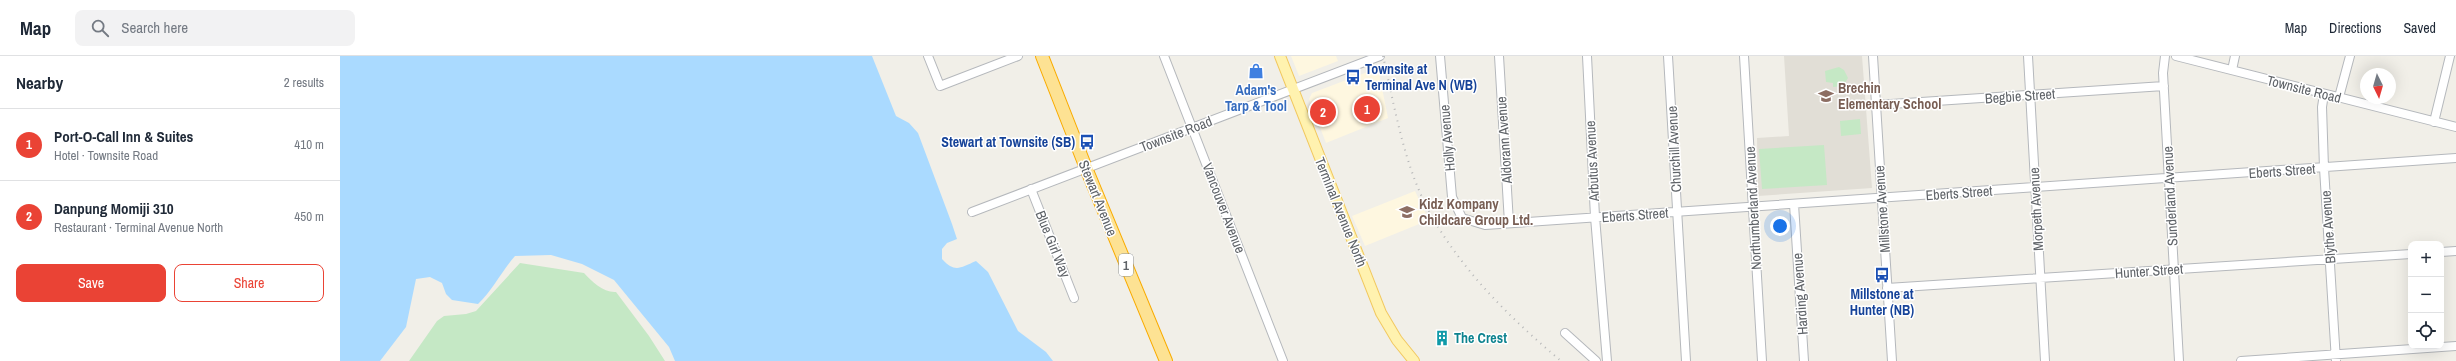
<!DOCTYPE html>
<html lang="en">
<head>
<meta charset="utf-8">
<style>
  body { margin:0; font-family:"Archivo Narrow",sans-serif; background:#f2f2f3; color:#1f2937 }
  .controls { position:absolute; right:12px; bottom:12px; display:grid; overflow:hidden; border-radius:8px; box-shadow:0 4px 16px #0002 }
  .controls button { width:36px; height:36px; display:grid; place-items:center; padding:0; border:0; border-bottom:1px solid #e0e1e3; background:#fff; color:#1f2937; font:20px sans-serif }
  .compass { position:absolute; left:2020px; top:12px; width:36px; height:36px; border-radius:50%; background:#fff; box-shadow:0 4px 16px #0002; rotate:175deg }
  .you { position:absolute; left:1440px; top:170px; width:14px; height:14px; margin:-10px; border:3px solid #fff; border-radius:50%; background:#1a73e8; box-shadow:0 0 0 6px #1a73e833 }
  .badge { display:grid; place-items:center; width:26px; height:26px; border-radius:50%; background:#ea4335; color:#fff; font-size:13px; font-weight:700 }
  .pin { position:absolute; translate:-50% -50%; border:2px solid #fff; box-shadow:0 1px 4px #0006 }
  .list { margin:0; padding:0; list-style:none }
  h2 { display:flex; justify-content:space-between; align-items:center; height:52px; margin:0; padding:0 16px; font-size:17px }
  h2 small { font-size:13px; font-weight:400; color:#747a83 }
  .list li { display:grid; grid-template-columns:26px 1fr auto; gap:12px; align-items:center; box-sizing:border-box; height:72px; padding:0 16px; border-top:1px solid #e0e1e3 }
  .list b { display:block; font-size:15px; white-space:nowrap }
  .list p { margin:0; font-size:13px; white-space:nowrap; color:#747a83 }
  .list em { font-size:13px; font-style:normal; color:#747a83 }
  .actions { display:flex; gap:8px; padding:12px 16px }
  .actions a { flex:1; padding:9px 0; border:1px solid #ea4335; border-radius:8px; text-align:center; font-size:14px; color:#ea4335 }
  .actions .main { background:#ea4335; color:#fff }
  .icon { flex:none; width:22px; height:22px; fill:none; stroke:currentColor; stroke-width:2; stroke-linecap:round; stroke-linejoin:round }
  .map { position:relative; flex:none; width:2116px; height:305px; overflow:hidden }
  header { display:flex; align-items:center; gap:24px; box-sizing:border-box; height:56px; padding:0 20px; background:#fff; border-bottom:1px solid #e0e1e3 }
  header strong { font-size:19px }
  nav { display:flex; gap:22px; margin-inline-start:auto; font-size:14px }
  .search { width:280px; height:36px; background:#f2f2f3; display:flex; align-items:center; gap:10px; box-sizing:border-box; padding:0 14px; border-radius:8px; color:#747a83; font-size:15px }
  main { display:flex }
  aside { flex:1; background:#fff }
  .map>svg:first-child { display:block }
</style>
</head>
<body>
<header>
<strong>Map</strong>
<div class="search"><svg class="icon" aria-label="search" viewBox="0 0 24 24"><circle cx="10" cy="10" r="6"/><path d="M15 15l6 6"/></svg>Search here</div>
<nav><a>Map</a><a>Directions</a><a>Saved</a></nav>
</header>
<main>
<aside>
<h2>Nearby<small>2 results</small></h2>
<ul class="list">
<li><span class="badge">1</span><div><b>Port-O-Call Inn &amp; Suites</b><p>Hotel · Townsite Road</p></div><em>410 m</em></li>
<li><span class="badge">2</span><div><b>Danpung Momiji 310</b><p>Restaurant · Terminal Avenue North</p></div><em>450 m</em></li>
</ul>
<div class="actions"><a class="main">Save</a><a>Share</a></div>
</aside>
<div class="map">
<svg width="2116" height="305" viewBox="0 0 2116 305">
  <rect width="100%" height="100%" fill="#f1efe8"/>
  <!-- commercial -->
  <path fill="#fef7e0" d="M951,0H996L998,5L959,20Z
    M1038,12L1048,62L986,87L969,43L972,37Z
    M1075,135L1089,164L1025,190L1012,160Z"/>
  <!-- education -->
  <path fill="#e1ded6" d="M1444,0H1522L1532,132L1418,140L1417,82L1449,80Z"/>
  <!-- green -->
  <path fill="#c5e8c5" d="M1499,11L1504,14L1508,22L1503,30L1493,31V27L1486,26L1485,15Z
    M1520,63L1521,78L1501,80L1500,65Z
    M1484,89L1487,129L1422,133L1419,93Z
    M180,207L244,217C252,226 264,237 276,236L309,280L325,305H69L97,265L104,260L126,258L136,255Z"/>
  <!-- water -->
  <path fill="#aadaff" d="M0,0H532L556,60L569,67L578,77L612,168L617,183L607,187L602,193V203C615,217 620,212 636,205L648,216L678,275L706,296L713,305H335L329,291L274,224L242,208L211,199L175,200C161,216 153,234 138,248L112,244L106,238L102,227L90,221L76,223L66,271L40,305H0Z"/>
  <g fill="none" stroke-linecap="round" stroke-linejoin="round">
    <!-- minor casing -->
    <g stroke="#b5b8bc" stroke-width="10">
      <path id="minor" d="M588,0L600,30L678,0
        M824,0L943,305
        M1100,0L1112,141L1122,162L1145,169L2116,102
        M1159,0L1169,167
        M1247,0L1255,161L1267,305
        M1328,0L1346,305
        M1404,0L1422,305
        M1533,0L1552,305
        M1688,0L1705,305
        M1825,0L1823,17L1839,305
        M1836,0L2116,71
        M1892,14L1895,0
        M1984,38L1982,51L1984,112L1996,305
        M1999,41L2010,0
        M1536,49L1824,30
        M2094,66L2110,0
        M691,133L734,242
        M1454,148L1464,305
        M632,156L1040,0
        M2101,196L2116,195
        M1547,232L2071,198
        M1225,277L1256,305
        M1901,305L2116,290"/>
    </g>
    <!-- major casing -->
    <g stroke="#f2c960" stroke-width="12">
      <path id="major" d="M940,0L1041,257L1057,284L1074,305"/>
    </g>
    <!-- highway casing -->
    <g stroke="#f9ab00" stroke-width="14">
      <path id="highway" d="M702,0L746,112L826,305"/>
    </g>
    <!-- minor -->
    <use href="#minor" stroke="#fff" stroke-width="8"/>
    <!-- major -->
    <use href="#major" stroke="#fff2af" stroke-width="10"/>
    <!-- highway -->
    <use href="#highway" stroke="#fde293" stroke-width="12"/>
    <!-- rail -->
    <path stroke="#b6b7b8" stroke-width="2" stroke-dasharray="1 5" stroke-linecap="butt" d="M1043,0C1055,52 1064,110 1090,157C1122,215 1171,263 1221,305"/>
  </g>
  <!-- icons -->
  <defs>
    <g id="shop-bare" transform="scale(1.2)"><path d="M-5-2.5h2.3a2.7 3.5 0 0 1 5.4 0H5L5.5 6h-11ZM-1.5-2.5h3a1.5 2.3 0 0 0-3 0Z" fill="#3f7fe0" stroke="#fff" stroke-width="2.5" paint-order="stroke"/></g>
    <g id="bus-bare" transform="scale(1.2)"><path d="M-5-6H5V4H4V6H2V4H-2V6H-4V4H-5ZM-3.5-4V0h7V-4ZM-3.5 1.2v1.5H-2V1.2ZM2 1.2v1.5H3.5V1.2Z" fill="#1a4fb4" stroke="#fff" stroke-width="2.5" paint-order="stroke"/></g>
    <g id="school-bare" transform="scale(1.2)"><path d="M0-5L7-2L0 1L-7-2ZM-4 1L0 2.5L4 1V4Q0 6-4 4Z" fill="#8d6e63" stroke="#fff" stroke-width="2.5" paint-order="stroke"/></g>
    <g id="building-bare" transform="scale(1.2)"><path d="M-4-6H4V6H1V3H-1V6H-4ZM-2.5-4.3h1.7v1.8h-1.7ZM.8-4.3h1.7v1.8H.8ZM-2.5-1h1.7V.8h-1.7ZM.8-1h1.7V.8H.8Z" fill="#0f9aa8" stroke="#fff" stroke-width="2.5" paint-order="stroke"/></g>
  </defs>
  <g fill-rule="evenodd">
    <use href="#shop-bare" x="916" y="15"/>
    <use href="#bus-bare" x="1013" y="21"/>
    <use href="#school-bare" x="1486" y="40"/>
    <use href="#bus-bare" x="747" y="86"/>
    <use href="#school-bare" x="1067" y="156"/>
    <use href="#bus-bare" x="1542" y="219"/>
    <use href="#building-bare" x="1102" y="282"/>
  </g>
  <g text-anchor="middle" stroke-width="3" stroke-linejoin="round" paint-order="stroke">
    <!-- shield labels -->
    <rect fill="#fff" stroke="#8f9295" stroke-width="1" x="779" y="198" width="14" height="22" rx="3"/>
    <g font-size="13" font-weight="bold" fill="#5f6368">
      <text x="786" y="214">1</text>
    </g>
    <!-- transit labels -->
    <g font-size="14" font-weight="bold" fill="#164399" stroke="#fff" text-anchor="start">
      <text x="1025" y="18">Townsite at<tspan x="1025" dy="16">Terminal Ave N (WB)</tspan></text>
      <text x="735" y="91" text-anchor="end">Stewart at Townsite (SB)</text>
      <text x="1542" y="243" text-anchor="middle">Millstone at<tspan x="1542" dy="16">Hunter (NB)</tspan></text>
    </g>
    <!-- education labels -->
    <g font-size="14" font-weight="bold" fill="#785e54" stroke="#fff" text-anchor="start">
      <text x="1498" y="37">Brechin<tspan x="1498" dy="16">Elementary School</tspan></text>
      <text x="1079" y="153">Kidz Kompany<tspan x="1079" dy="16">Childcare Group Ltd.</tspan></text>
    </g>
    <!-- street labels -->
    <g font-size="14" fill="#5f6368" stroke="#fff">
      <text transform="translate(1964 33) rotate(14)" y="5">Townsite Road</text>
      <text transform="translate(1680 40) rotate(-4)" y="5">Begbie Street</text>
      <text transform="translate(836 78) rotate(-21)" y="5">Townsite Road</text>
      <text transform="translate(1107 82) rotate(-95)" y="5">Holly Avenue</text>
      <text transform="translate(1164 84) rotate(-94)" y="5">Aldorann Avenue</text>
      <text transform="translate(1334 93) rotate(-93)" y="5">Churchill Avenue</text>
      <text transform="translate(1252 105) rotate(-93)" y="5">Arbutus Avenue</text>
      <text transform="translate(1942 115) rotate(-4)" y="5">Eberts Street</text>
      <text transform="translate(1619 137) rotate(-4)" y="5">Eberts Street</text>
      <text transform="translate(1830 140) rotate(-93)" y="5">Sunderland Avenue</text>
      <text transform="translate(758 142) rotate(68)" y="5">Stewart Avenue</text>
      <text transform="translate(884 152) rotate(69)" y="5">Vancouver Avenue</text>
      <text transform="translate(1413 152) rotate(-93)" y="5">Northumberland Avenue</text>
      <text transform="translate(1542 153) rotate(-94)" y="5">Millstone Avenue</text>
      <text transform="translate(1696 153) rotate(-93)" y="5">Morpeth Avenue</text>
      <text transform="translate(1001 156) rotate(68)" y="5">Terminal Avenue North</text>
      <text transform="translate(1295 159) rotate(-4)" y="5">Eberts Street</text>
      <text transform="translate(1988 171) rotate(-94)" y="5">Blythe Avenue</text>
      <text transform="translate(713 188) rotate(68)" y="5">Blue Girl Way</text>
      <text transform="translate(1809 215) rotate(-4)" y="5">Hunter Street</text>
      <text transform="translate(1460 238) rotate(-94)" y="5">Harding Avenue</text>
    </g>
    <!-- shop labels -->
    <g font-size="14" font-weight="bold" fill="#366cbe" stroke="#fff">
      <text x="916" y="39">Adam's<tspan x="916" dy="16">Tarp &amp; Tool</tspan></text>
    </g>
    <!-- culture labels -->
    <g font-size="14" font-weight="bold" fill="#0d838f" stroke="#fff" text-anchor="start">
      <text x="1114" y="287">The Crest</text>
    </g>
  </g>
</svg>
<div class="controls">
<button>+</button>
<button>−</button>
<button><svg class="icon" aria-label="locate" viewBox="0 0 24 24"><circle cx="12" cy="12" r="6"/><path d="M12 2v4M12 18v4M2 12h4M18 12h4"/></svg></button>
</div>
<svg class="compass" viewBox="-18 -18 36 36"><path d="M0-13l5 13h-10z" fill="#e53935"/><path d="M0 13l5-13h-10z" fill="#747a83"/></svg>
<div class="you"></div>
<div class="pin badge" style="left:1027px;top:53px">1</div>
<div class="pin badge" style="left:983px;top:56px">2</div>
</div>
</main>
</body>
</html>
